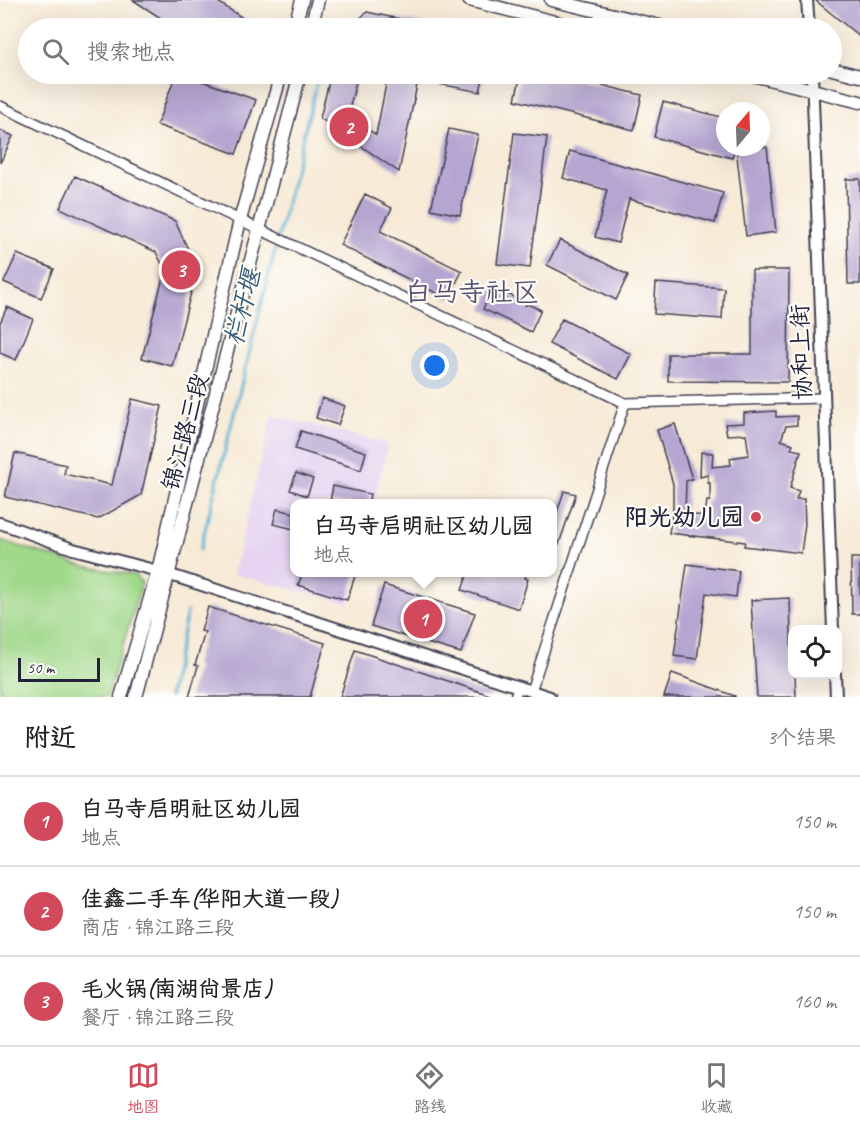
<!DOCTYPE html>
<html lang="zh">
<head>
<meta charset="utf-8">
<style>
  body { margin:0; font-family:Caveat,"LXGW WenKai TC",sans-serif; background:#f2f2f2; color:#222 }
  .controls { position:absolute; right:18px; bottom:18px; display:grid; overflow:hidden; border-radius:12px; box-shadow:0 6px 24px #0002 }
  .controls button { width:54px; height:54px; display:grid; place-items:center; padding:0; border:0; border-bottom:2px solid #e0e0e0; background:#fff; color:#222; font:30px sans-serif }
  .compass { position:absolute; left:716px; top:102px; width:54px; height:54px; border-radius:50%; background:#fff; box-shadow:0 6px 24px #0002; rotate:19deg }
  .scale { position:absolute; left:18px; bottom:15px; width:82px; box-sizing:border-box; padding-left:6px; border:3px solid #22223b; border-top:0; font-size:16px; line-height:21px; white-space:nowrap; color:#22223b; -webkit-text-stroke:4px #fdfcf7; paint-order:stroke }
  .you { position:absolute; left:435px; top:366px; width:21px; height:21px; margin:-15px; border:4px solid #fff; border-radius:50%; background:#1a73e8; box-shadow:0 0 0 9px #1a73e833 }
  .badge { display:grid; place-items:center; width:39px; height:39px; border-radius:50%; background:#d1495b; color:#fff; font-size:20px; font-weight:700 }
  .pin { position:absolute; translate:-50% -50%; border:3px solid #fff; box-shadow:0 2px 6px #0006 }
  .popup { position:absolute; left:290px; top:499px; width:267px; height:78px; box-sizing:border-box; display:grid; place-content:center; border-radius:12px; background:#fff; filter:drop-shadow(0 2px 4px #0005); font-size:20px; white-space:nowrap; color:#767676 }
  .popup b { font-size:22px; color:#222 }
  .popup::after { content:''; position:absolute; left:50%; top:100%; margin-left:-12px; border:12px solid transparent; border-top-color:#fff }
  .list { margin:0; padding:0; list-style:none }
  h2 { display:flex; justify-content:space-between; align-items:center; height:78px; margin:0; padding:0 24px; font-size:26px }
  h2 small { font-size:20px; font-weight:400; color:#767676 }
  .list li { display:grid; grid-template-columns:39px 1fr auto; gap:18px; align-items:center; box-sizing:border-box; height:90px; padding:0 24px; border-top:2px solid #e0e0e0 }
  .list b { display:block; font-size:22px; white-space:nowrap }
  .list p { margin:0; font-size:20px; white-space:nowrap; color:#767676 }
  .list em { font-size:20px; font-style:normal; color:#767676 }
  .icon { flex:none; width:33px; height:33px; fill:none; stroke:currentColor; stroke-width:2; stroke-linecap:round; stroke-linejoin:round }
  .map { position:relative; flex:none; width:860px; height:697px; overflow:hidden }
  .search { position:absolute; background:#fff; box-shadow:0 6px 24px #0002; left:18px; right:18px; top:18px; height:66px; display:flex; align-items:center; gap:15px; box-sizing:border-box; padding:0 21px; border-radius:33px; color:#767676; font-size:22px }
  .sheet { height:348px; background:#fff }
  nav { display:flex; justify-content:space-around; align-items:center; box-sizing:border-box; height:84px; border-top:2px solid #e0e0e0; background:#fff; font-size:16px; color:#767676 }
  nav a { display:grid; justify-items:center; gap:3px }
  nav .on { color:#d1495b }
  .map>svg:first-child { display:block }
</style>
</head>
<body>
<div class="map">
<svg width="860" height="697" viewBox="0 0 860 697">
  <rect width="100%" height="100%" fill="#fdfcf7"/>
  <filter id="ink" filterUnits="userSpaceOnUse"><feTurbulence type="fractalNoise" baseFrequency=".0167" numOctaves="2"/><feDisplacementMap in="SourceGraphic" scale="12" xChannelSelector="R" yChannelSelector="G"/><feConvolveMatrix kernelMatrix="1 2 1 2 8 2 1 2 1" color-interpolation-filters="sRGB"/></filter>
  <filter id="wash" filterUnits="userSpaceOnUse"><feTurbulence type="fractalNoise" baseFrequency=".008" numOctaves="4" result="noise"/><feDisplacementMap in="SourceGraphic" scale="24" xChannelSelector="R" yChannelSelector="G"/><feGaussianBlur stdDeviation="1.35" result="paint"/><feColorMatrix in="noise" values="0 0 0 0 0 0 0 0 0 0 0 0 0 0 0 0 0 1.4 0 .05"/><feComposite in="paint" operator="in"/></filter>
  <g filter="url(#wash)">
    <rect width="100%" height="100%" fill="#f7ead7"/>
    <!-- built -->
    <path fill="#e5d3f1" d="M272,415L388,444L374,503L294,504V572L357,573L349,603L233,574Z"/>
    <!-- green -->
    <path fill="#a0d88a" stroke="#617d62" stroke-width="1.5" d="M0,540L83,566L135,575L142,583L107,697H0Z"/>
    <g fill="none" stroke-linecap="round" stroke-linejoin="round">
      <!-- stream -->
      <path stroke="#54b0d2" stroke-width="3" d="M200,550L319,74
        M169,697L187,612"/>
    </g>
    <g id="blocks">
      <!-- building -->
      <path fill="#b5a6d1" d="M133,0H215L258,28H176Z
        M815,0H860V37Z
        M367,12L427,25L426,28H349Z
        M176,74H182L256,100L236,154L157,125Z
        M331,74H358L348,114L376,135L388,74H484L480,92L418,80L399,172L320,118Z
        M521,74H557L642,95L634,130L515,100Z
        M663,102L725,118V147H735L732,158L654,137Z
        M449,129L478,135L460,215L431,209Z
        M0,130L13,136L0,163Z
        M514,133L547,137L530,268L497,264Z
        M736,147H767L776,232L746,236Z
        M570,151L723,193L715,223L629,199L618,243L595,237L607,190L563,178Z
        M75,176L175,221L197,269L172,366L142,358L165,270L156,252L60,208Z
        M846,179H860V284H848Z
        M365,194L392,208L380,231L462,271L448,299L340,245Z
        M560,240L628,275L616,300L547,265Z
        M17,254L54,269L41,298L4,282Z
        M752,270H789L788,382L668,381V354H752Z
        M656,283L724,288L722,319L654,314Z
        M493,287L526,303L525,306L527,304L541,310L531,332L483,309Z
        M7,307L33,319L16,360L0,353V323Z
        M562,319L631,354L618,379L549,344Z
        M322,398L345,406L338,425L316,418Z
        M132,399L162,406L141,495L98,519L5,497L15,453L66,465L64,474L112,485Z
        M776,411V417L797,416V425L786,426L781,440L793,444L791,449L801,451L790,488L799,491L796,499H804L805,524L801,553L744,546L745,542L669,533L673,509V484L657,430L675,424L692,479L686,481L685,514L705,516L707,501H710V483H708V475L700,477L701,452L713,453L712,467L731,465L730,458L749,455L746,434L727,435L725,424L744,423V413Z
        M301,431L366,452L361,470L295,449Z
        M296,473L313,479L307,496L290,490Z
        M333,486L370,494L368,504L330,502Z
        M564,491L576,494L559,544L552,542V528Z
        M277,509L294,513V529L273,524Z
        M851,558H860V614H852Z
        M687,564L739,571L736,597L706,593L697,659L674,656Z
        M307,573H356L347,600L298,585L302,575Z
        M468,573H527L525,578L528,579L519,609L462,590Z
        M384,585L475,613L461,653L371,626Z
        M790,598L792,675H795L796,697H757L751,600Z
        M208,607L325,643L310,697H189L198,666L195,665L205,632L201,631Z
        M355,650L490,695V697H340Z
        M672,673L735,696V697H664Z"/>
    </g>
  </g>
  <g filter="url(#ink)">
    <use href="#blocks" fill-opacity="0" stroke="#424052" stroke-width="1.5"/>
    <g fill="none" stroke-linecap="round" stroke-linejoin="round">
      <!-- minor casing -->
      <g stroke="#424052" stroke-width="12">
        <path id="minor" d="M0,106L625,403L824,398
          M531,691L625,403
          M515,697L518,687"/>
      </g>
      <!-- tertiary casing -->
      <g stroke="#424052" stroke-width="14">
        <path id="tertiary" d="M807,0L809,28
          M812,74L833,630
          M0,523L73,549L158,571L550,697
          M835,674L836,697"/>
      </g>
      <!-- secondary casing -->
      <g stroke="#424052" stroke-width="15">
        <path id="secondary" d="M469,0L578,28
          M551,0L668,28
          M294,28L302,0
          M311,28L318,0
          M832,69L860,76
          M749,74L860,102
          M121,697L158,571L240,220L281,74
          M136,697L300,74"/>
      </g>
      <!-- minor -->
      <use href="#minor" stroke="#fff" stroke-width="9"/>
      <!-- tertiary -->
      <use href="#tertiary" stroke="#fff" stroke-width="10"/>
      <!-- secondary -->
      <use href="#secondary" stroke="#fff" stroke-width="12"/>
    </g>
  </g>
  <!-- markers -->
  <circle fill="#d1495b" stroke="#fdfcf7" stroke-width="2" cx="756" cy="517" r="6"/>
  <g text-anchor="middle" stroke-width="4.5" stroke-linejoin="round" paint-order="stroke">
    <!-- street labels -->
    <g font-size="24" fill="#22223b" stroke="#fdfcf7">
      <text transform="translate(801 352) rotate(-92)" y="8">协和上街</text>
      <text transform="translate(185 432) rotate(-75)" y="8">锦江路三段</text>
    </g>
    <!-- poi labels -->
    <g font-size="24" font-weight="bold" fill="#22223b" stroke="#fdfcf7" text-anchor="end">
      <text x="744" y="525">阳光幼儿园</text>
    </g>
    <!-- water labels -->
    <g font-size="26" font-style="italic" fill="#365b77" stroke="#fdfcf7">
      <text transform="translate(242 307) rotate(-76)" y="9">栏杆堰</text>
    </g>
    <!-- quarter labels -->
    <g font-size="27" fill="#555070" stroke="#fdfcf7">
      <text x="472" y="301">白马寺社区</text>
    </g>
  </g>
</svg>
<div class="controls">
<button><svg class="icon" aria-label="locate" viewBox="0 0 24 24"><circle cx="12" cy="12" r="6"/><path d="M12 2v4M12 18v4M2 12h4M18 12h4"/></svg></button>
</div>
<svg class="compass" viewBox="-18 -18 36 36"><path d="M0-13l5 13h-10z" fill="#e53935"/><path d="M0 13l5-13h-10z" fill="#767676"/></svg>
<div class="scale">50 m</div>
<div class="you"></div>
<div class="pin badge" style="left:423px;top:619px">1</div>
<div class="popup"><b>白马寺启明社区幼儿园</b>地点</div>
<div class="pin badge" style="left:349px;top:127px">2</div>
<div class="pin badge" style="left:181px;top:270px">3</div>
<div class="search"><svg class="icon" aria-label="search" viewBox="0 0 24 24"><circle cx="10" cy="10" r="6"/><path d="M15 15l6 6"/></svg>搜索地点</div>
</div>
<section class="sheet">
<h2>附近<small>3个结果</small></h2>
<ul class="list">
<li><span class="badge">1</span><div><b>白马寺启明社区幼儿园</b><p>地点</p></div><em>150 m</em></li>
<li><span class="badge">2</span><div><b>佳鑫二手车(华阳大道一段)</b><p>商店 · 锦江路三段</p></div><em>150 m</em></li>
<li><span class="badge">3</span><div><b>毛火锅(南湖尚景店)</b><p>餐厅 · 锦江路三段</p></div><em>160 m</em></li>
</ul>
</section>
<nav>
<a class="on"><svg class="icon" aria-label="map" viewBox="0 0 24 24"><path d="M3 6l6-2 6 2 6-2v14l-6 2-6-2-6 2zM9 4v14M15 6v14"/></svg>地图</a>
<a><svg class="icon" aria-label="directions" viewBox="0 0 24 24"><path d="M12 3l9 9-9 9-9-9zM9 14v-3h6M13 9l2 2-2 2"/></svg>路线</a>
<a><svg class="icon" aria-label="saved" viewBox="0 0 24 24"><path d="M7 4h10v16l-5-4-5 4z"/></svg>收藏</a>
</nav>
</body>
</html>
